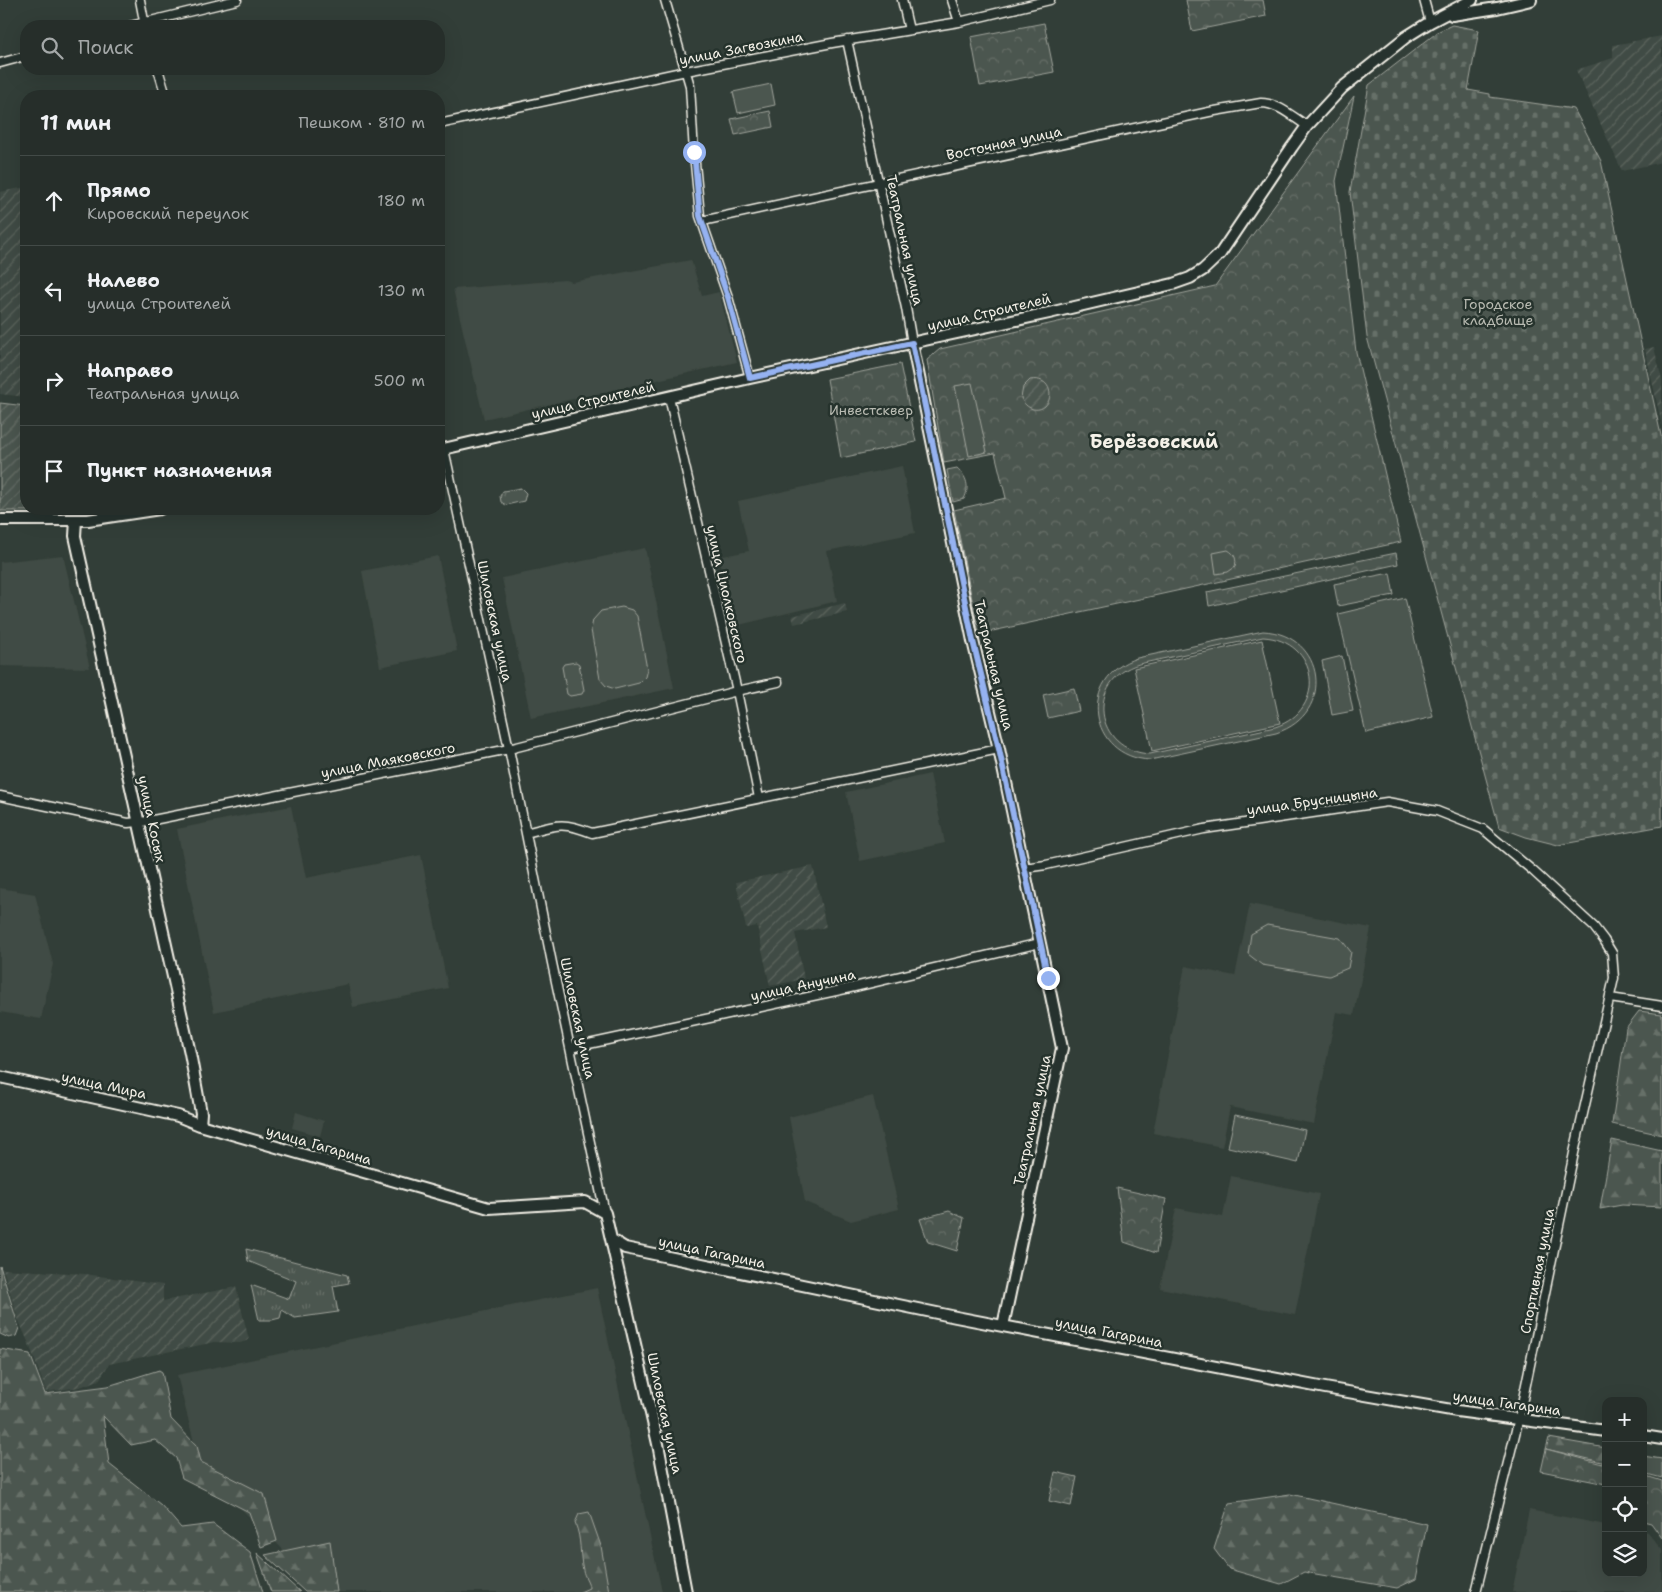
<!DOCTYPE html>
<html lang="ru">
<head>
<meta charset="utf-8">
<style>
  body { margin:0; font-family:"Shantell Sans",sans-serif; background:#2e3632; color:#f1f3f6 }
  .controls { position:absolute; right:15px; bottom:15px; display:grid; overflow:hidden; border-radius:10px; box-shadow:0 5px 20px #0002 }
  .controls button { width:45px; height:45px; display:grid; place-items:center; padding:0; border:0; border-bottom:1px solid #424a47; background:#262e2a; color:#f1f3f6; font:25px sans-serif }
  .stop { position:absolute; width:15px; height:15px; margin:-11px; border:4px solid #95b2f1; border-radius:50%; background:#fff }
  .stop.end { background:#95b2f1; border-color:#fff; box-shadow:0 1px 5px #0008 }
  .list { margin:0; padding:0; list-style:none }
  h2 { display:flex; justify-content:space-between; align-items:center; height:65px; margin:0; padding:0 20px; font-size:21px }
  h2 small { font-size:16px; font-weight:400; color:#a4a8a8 }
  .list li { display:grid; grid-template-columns:32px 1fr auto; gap:15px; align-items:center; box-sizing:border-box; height:90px; padding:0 20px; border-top:1px solid #424a47 }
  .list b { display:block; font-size:19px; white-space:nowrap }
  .list p { margin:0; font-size:16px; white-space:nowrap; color:#a4a8a8 }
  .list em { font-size:16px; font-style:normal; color:#a4a8a8 }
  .icon { flex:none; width:28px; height:28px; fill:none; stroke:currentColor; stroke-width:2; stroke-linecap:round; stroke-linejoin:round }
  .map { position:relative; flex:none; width:1662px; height:1592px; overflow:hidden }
  .search { position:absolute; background:#262e2a; box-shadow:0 5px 20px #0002; left:20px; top:20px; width:425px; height:55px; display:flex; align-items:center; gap:12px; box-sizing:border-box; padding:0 18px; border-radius:20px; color:#a4a8a8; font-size:19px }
  .panel { position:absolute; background:#262e2a; box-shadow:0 5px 20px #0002; left:20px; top:90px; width:425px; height:425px; border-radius:20px }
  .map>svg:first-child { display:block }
</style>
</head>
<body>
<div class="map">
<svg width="1662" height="1592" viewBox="0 0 1662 1592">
  <defs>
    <pattern id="industrial-furrows" width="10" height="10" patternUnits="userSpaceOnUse" patternTransform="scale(1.25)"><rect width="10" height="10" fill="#404b44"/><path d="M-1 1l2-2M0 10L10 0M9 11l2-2" fill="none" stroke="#5c655f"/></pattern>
    <pattern id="grass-tufts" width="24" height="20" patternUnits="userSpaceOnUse" patternTransform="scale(1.25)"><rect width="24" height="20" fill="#4c564f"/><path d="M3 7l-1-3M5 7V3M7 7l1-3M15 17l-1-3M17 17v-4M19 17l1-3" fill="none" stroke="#666f68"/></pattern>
    <pattern id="forest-firs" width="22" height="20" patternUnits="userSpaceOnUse" patternTransform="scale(1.25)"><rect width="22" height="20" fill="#4c564f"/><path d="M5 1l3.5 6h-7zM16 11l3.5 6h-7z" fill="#666f68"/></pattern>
    <pattern id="cemetery-stones" width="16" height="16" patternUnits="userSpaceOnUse" patternTransform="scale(1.25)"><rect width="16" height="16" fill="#4c564f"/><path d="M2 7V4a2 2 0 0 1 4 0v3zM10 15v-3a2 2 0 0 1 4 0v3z" fill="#666f68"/></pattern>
    <pattern id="park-crowns" width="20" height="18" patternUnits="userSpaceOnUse" patternTransform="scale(1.25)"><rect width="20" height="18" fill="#4c564f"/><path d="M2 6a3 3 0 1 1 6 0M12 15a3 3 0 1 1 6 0" fill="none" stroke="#666f68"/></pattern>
    <pattern id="garden-furrows" width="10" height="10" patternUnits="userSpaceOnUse" patternTransform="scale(1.25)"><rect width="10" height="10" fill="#4c564f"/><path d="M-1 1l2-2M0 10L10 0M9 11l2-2" fill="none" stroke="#666f68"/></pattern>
  </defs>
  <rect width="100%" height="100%" fill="#323e38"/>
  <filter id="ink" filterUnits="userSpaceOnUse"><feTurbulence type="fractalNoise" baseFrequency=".02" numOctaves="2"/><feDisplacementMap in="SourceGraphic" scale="10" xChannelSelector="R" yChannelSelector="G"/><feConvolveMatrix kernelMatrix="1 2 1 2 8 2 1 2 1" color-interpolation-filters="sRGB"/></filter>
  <g filter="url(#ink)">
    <!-- built -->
    <path fill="#404b44" d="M691,260L702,296L719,292L737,362L484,419L453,289L565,280L572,282Z
      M902,466L915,533L827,551L837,601L735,626L718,557L749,551L738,501Z
      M645,548L674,688L531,718L502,578Z
      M63,555L90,668L0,666V562Z
      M438,556L457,651L380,667L362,571Z
      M930,774L945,843L860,861L846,792Z
      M291,806L306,878L421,855L448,988L353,1007L348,984L214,1012L177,829Z
      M0,888L35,894L53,964L41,1019L0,1012Z
      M1250,904L1371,928L1354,1015L1336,1012L1314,1124L1230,1107L1222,1147L1153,1133L1185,966L1235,976Z
      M873,1096L899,1209L851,1221L805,1202L789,1117Z
      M296,1112L324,1121L320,1136L292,1128Z
      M1231,1176L1319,1194L1295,1315L1160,1288L1176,1208L1223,1217Z
      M597,1288L662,1592H327L201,1470L177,1375Z
      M1529,1510L1606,1525V1573H1643V1531L1647,1532L1662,1550V1592H1512Z"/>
    <!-- industrial -->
    <path fill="url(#industrial-furrows)" d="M1662,36V162L1622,171L1576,70L1613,58V45Z
      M26,187V397L0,394V192Z
      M1654,347L1662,380V426L1645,349Z
      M845,603L847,612L794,624L792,616Z
      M813,866L826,927L795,933L804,979L770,986L757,926L746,928L736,882Z
      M3,1269L85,1274L163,1285V1301L236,1287L249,1340L240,1343L215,1342L109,1364L99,1380L80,1387L46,1392L29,1344L18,1319Z"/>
    <!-- grass -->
    <path fill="url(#grass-tufts)" stroke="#a0a49c" d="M521,488L526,493L524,501L506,505L501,502L500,496L503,491Z
      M246,1249L347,1275L349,1283L333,1286L338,1312L295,1318L282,1310L280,1318L272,1320H259L251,1285L289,1299L296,1281L248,1261Z"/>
    <!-- forest -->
    <path fill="url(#forest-firs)" stroke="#a0a49c" d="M1639,1011L1662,1014V1135L1612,1124L1626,1028Z
      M1612,1140L1662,1151V1207L1622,1205L1600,1209Z
      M0,1266L19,1328L16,1336L9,1338L0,1334Z
      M0,1349L30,1354L45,1394L108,1386L159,1370L162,1372L171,1419L197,1446L201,1462L264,1494L277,1541L261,1547L249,1512L182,1478L176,1458L155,1440L131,1445L103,1416L109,1464L161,1505L181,1528L213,1524L250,1552L263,1592H0Z
      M1549,1438L1606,1448V1463L1546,1449Z
      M1643,1456L1662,1459V1478L1643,1473Z
      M1290,1494L1427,1524L1416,1579L1397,1588L1304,1572L1281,1584L1229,1569L1214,1549L1229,1503Z
      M589,1512L601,1546L609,1592H580L589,1588C589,1581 584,1577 583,1570C579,1553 582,1540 575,1523L579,1514Z
      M330,1541L337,1592H305L265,1555Z
      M257,1553L300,1592H271Z"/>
    <!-- cemetery -->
    <path fill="url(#cemetery-stones)" stroke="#a0a49c" d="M1452,25L1479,30L1468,90L1490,94V97L1574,109L1601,161L1662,440V826L1558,845L1526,837L1499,827L1367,337L1350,192L1369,85L1439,31Z"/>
    <!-- park -->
    <path fill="url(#park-crowns)" stroke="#a0a49c" d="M1186,0H1263L1266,16L1192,31Z
      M1044,23L1054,72L980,86L971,37Z
      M1354,96L1336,181L1356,352L1401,542L979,634L954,510L1006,498L995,453L944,463L927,360L940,349L1215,286Z
      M770,111L773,127L735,135L731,119Z
      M900,364L916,442L841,458L827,379Z
      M957,468C967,477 970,487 964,499L953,502L947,470Z
      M1396,553L1398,564L1209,606L1207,592Z
      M1074,688L1079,711L1048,718L1043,695Z
      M1117,1188L1166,1199L1156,1253L1124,1242Z
      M949,1211L964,1218L957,1251L928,1242L920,1219Z
      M1546,1449L1606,1465V1484L1541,1471Z
      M1055,1472L1077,1477L1071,1506L1049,1501Z
      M1643,1475L1662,1481V1538L1651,1523L1643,1521Z"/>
    <!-- garden -->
    <path fill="url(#garden-furrows)" stroke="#a0a49c" d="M1030,380C1057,375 1055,413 1033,409C1027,407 1024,404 1021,398L1023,387Z
      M0,403L26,406V509H79L78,511H0Z"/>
    <!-- pitch -->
    <path fill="#4c564f" stroke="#a0a49c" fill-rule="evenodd" d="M771,84L775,105L738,113L733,92Z
      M972,383L987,452L969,456L955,386Z
      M1228,550C1235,554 1237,559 1235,567L1228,572L1216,574L1213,553Z
      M1390,573L1394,595L1338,606L1334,584Z
      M1405,598L1433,717L1366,733L1338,614Z
      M622,607L632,610L637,616L647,669L645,677L639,683L615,689L606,686L600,679L591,630L593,620L601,611Z
      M1263,631C1326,634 1336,714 1276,733L1150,760C1088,757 1077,677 1137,658ZM1263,637C1319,640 1328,710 1275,727L1150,754C1094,751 1085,680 1139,664Z
      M1262,640L1280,723L1152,751L1134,668Z
      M1342,656L1353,711L1332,715L1322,661Z
      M576,662L579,664L584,690L582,694L570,696L567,694L562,667L564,664Z
      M1267,925L1340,938L1351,952L1348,968L1329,976L1262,965L1248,954L1251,934Z
      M1235,1115L1305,1130L1298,1163L1228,1147Z"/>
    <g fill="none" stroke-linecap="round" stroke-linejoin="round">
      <!-- street casing -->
      <g stroke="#f4f1e8" stroke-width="11">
        <path id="street" d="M140,0L145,26
          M665,0L690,86L694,153L700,216L728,297L750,378
          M902,0L909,30
          M952,0L959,22
          M1424,0L1430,22
          M130,26L237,0
          M847,40L906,308L912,343
          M0,63L26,56
          M158,69L166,96
          M439,124L686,71L832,43L959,22L1050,0
          M702,221L1209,112L1261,103C1278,103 1293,117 1307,126
          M669,397L737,691L759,798
          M444,449L509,749L552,963L605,1213
          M0,796L128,823L148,821L509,749L737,691L778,682
          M526,833C556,825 562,821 592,833L999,749
          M1024,868L1046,865L1204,829L1387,802L1437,811L1483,829L1533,871L1594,927L1604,940L1612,953L1614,978L1574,1153L1519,1418L1476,1592
          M1610,998L1662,1006
          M570,1048L850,988L1040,943"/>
      </g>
      <!-- secondary casing -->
      <g stroke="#f4f1e8" stroke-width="14">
        <path id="secondary" d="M1452,15L1497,8L1531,0
          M912,343L973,641L999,749L1062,1048L1003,1326
          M439,450L750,378L1049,313L1173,284L1190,278L1203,270L1220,254L1292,147L1307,126L1342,88L1406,37L1430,22L1472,0
          M0,520H88L160,509
          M76,520L75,536L190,1053L201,1113L200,1125
          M0,1077L178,1116L200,1125L489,1208L585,1202L605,1213L658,1444L686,1592
          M612,1240L625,1248L956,1317L1325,1388L1457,1411L1606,1431
          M1643,1436L1662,1439"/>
      </g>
      <!-- street -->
      <use href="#street" stroke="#26332d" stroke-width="8"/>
      <!-- secondary -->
      <use href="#secondary" stroke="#26332d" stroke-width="10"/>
    </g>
  </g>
  <g fill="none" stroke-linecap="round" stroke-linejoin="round" filter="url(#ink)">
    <!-- route -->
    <path stroke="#95b2f1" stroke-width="6" d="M694,152L700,216L728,297L750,378L912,343L973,641L999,749L1048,978"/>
  </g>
  <g text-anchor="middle" stroke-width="5" stroke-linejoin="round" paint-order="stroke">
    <!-- street labels -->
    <g font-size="14" fill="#f4f1e8" stroke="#26332d">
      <text transform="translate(741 48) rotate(-11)" y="5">улица Загвозкина</text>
      <text transform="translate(1004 143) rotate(-12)" y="5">Восточная улица</text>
      <text transform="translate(905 240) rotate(78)" y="5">Театральная улица</text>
      <text transform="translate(989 312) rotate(-13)" y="5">улица Строителей</text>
      <text transform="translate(593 400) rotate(-13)" y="5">улица Строителей</text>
      <text transform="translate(727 594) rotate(77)" y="5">улица Циолковского</text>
      <text transform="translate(495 621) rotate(78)" y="5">Шиловская улица</text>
      <text transform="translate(994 665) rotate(77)" y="5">Театральная улица</text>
      <text transform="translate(388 760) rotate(-11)" y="5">улица Маяковского</text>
      <text transform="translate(1312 801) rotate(-8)" y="5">улица Брусницына</text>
      <text transform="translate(152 819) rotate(78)" y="5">улица Косых</text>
      <text transform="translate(803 985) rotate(-12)" y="5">улица Анучина</text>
      <text transform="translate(578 1018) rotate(78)" y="5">Шиловская улица</text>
      <text transform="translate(104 1085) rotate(12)" y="5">улица Мира</text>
      <text transform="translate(1032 1120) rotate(-78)" y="5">Театральная улица</text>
      <text transform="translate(319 1145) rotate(16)" y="5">улица Гагарина</text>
      <text transform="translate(712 1252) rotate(12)" y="5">улица Гагарина</text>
      <text transform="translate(1537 1271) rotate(-79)" y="5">Спортивная улица</text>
      <text transform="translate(1109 1332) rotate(11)" y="5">улица Гагарина</text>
      <text transform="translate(1507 1403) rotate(8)" y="5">улица Гагарина</text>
      <text transform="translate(665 1413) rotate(78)" y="5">Шиловская улица</text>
    </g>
    <!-- park labels -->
    <g font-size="14" fill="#b9bbb2" stroke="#26332d">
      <text x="1498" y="309">Городское<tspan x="1498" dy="16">кладбище</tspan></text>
      <text x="871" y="415">Инвестсквер</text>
    </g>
    <!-- district labels -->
    <g font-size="19" font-weight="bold" fill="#f4f1e8" stroke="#26332d">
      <text x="1154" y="448">Берёзовский</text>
    </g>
  </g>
</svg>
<div class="controls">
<button>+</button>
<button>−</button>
<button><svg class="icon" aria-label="locate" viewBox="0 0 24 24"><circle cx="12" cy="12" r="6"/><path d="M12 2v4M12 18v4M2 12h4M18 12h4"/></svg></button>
<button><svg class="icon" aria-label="layers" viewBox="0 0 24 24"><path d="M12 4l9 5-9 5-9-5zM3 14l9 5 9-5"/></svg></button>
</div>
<div class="stop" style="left:694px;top:152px"></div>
<div class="stop end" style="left:1048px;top:978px"></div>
<div class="search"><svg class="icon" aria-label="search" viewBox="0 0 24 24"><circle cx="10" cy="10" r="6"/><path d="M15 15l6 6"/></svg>Поиск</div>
<section class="panel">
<h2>11 мин<small>Пешком · 810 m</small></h2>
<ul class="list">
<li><svg class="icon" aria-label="ahead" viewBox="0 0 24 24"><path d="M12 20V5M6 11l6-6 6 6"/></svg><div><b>Прямо</b><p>Кировский переулок</p></div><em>180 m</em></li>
<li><svg class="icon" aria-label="left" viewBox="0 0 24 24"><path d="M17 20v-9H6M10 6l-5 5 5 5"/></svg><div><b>Налево</b><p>улица Строителей</p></div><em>130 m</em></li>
<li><svg class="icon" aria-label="right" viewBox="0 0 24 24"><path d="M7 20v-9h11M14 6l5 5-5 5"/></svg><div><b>Направо</b><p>Театральная улица</p></div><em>500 m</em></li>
<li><svg class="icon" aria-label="arrive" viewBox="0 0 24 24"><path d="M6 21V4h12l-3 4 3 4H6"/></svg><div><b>Пункт назначения</b></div></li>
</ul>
</section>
</div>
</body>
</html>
